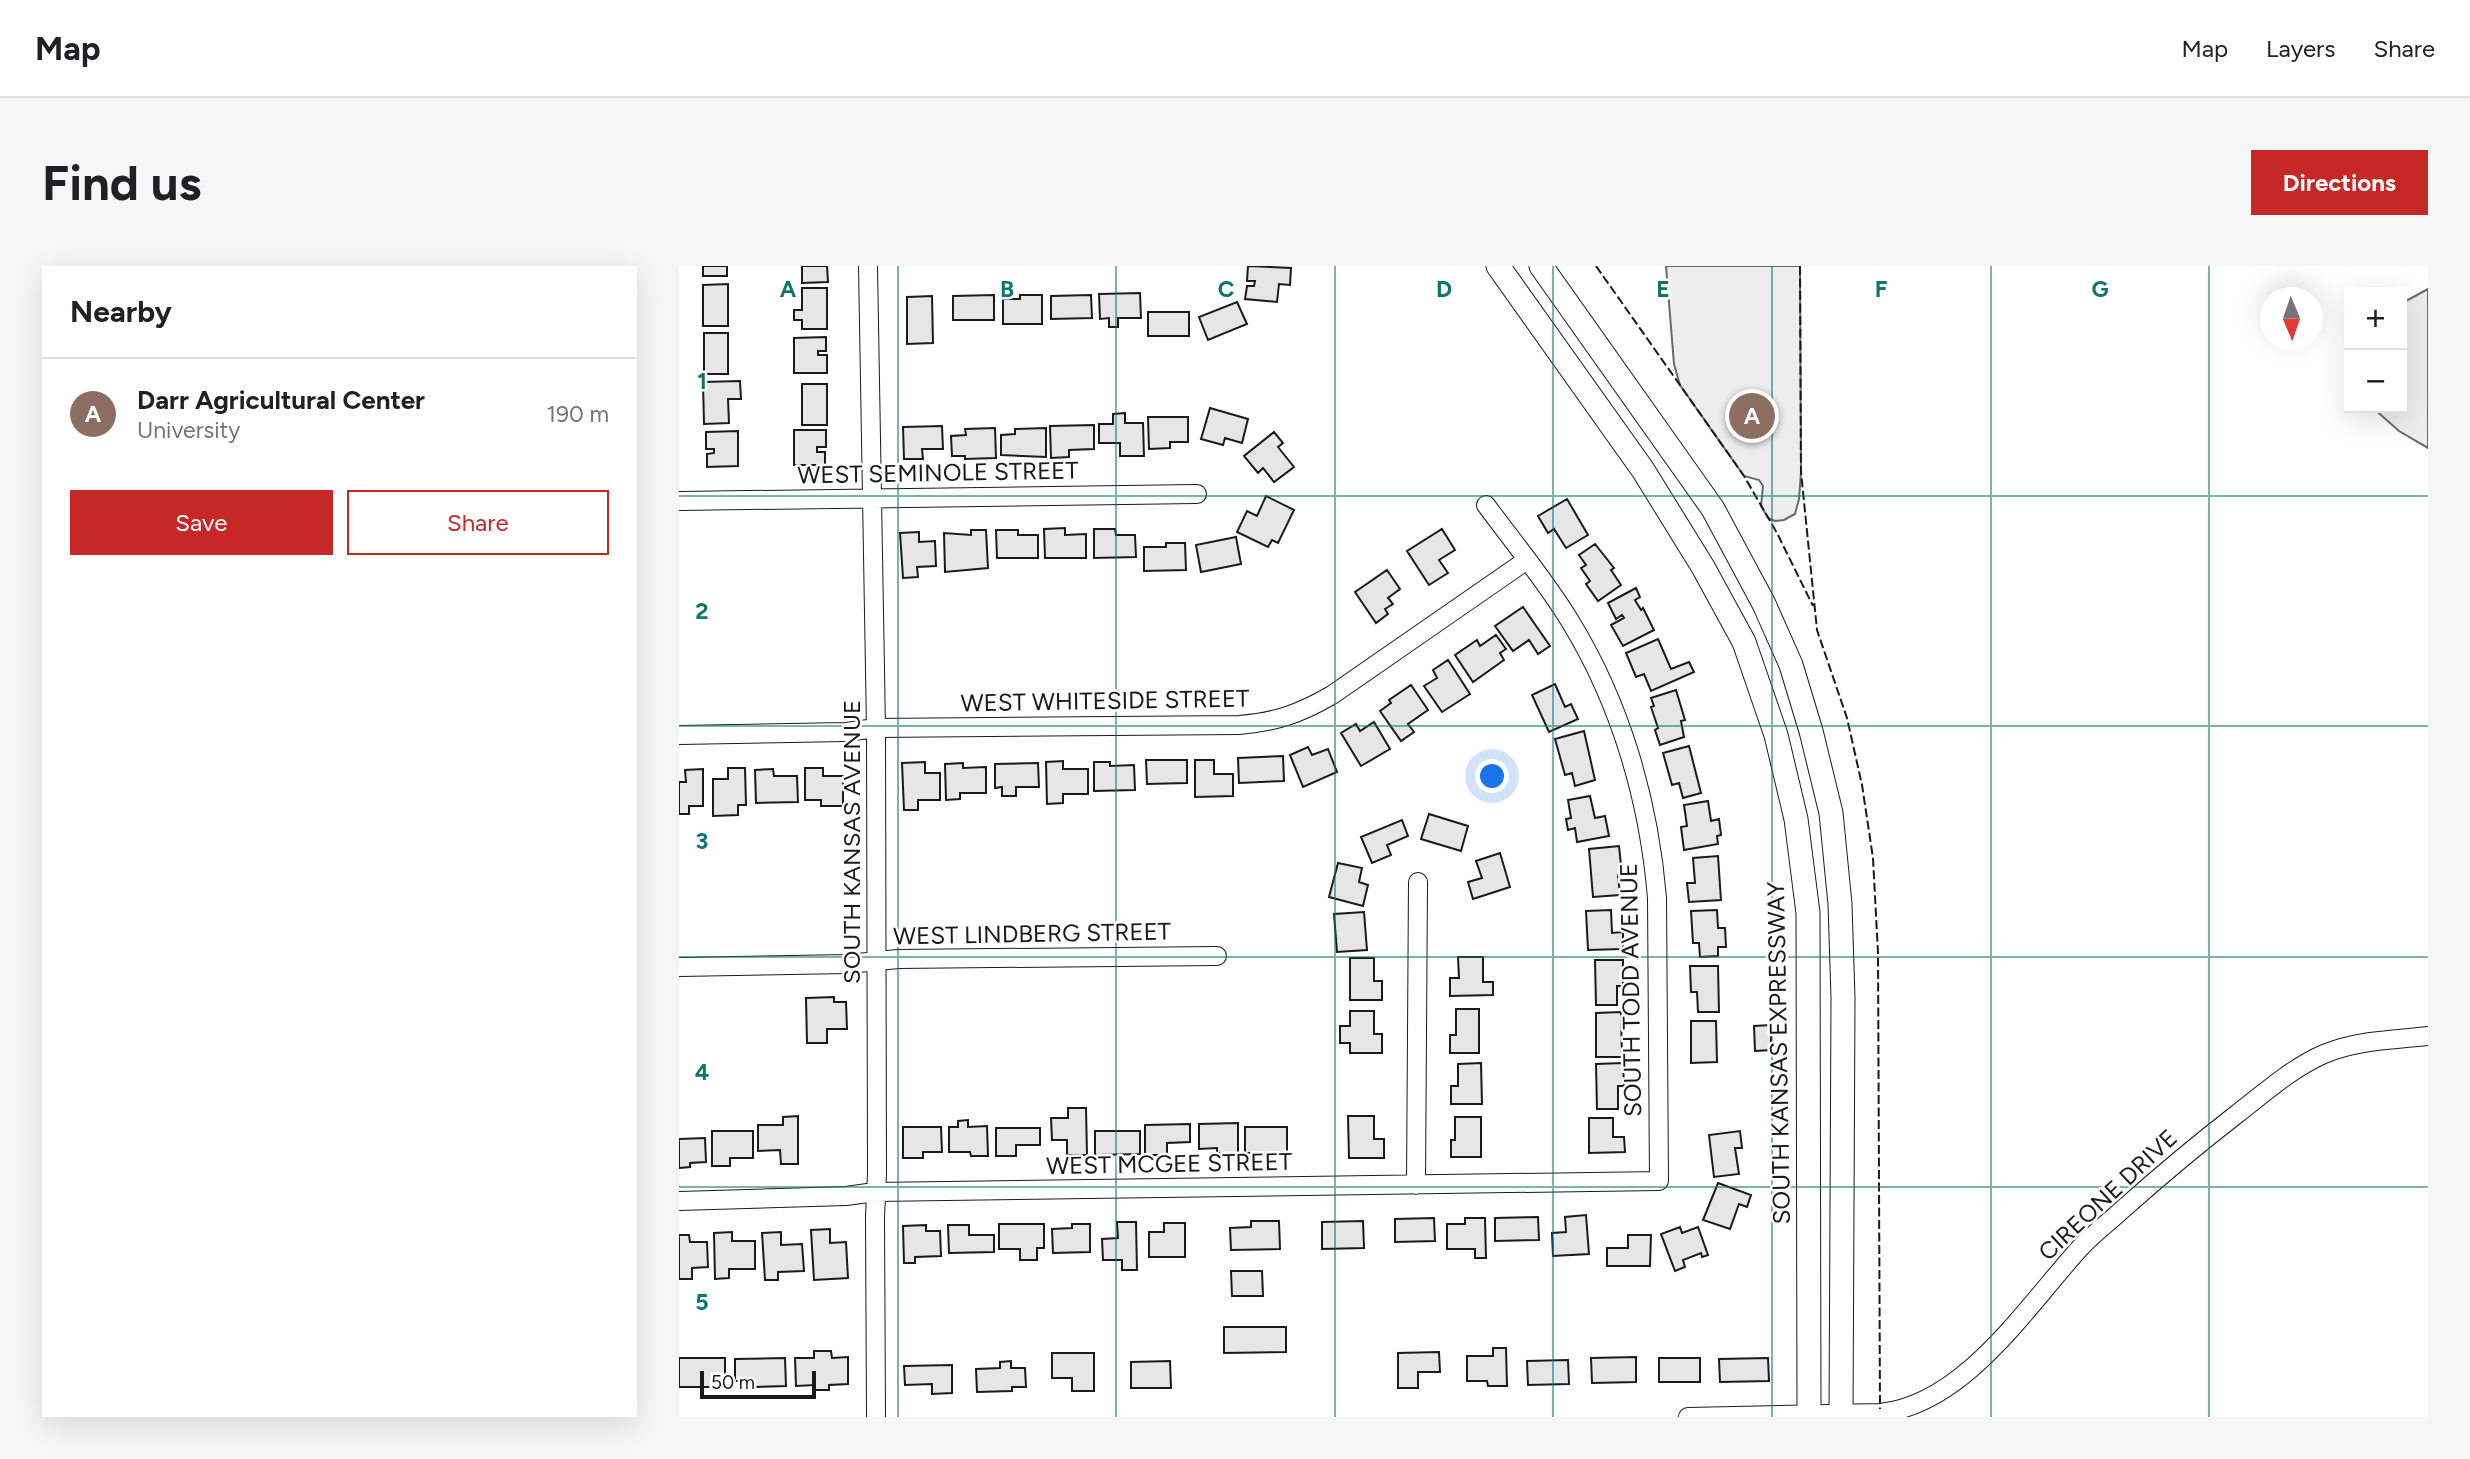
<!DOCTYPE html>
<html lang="en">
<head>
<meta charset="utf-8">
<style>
  body { margin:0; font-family:Figtree,sans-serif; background:#f6f6f6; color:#202124 }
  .controls { position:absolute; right:21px; top:21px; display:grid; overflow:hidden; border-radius:0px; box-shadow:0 7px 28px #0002 }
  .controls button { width:63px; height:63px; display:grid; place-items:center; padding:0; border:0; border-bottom:2px solid #e0e0e0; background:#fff; color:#202124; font:35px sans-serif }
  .compass { position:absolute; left:1581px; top:21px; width:63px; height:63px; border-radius:50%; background:#fff; box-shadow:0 7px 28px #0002; rotate:178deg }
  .scale { position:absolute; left:21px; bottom:18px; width:116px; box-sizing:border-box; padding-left:7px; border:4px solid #1a1a1a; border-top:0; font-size:19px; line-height:24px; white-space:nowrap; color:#1a1a1a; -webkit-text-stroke:5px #fff; paint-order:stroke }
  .you { position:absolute; left:814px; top:511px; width:24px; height:24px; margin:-18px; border:5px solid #fff; border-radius:50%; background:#1a73e8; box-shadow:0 0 0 10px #1a73e833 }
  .badge { display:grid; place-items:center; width:46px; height:46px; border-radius:50%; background:#c62828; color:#fff; font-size:23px; font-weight:700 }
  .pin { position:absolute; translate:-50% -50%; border:4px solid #fff; box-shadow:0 2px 7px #0006 }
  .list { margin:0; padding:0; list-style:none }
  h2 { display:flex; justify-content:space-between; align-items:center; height:91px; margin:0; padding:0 28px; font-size:30px }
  h2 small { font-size:23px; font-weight:400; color:#757577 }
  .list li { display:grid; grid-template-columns:46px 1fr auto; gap:21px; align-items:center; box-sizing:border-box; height:112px; padding:0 28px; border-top:2px solid #e0e0e0 }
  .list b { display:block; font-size:26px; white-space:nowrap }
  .list p { margin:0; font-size:23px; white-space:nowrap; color:#757577 }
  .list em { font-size:23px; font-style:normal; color:#757577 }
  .actions { display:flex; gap:14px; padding:21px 28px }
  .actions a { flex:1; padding:16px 0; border:2px solid #c62828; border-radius:0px; text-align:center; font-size:24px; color:#c62828 }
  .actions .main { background:#c62828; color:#fff }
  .map { position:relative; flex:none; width:1749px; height:1151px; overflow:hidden; border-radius:0px }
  header { display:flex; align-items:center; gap:42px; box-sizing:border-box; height:98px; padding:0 35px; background:#fff; border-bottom:2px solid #e0e0e0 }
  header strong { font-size:33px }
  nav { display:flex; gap:38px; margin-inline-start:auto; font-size:24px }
  .intro { display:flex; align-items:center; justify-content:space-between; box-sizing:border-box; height:168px; padding:0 42px }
  h1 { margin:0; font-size:49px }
  .button { padding:18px 32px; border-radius:0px; background:#c62828; color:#fff; font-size:24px; font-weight:700 }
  main { display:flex; gap:42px; padding:0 42px }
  aside { flex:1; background:#fff; border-radius:0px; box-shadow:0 7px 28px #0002 }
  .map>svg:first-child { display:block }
</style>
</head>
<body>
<header>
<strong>Map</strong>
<nav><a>Map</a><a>Layers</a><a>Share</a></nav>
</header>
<div class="intro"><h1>Find us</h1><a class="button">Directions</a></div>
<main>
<aside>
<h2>Nearby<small></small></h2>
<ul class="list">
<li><span class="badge" style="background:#8d6e63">A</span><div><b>Darr Agricultural Center</b><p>University</p></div><em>190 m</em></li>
</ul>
<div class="actions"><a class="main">Save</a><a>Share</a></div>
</aside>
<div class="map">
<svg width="1749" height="1151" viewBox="0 0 1749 1151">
  <rect width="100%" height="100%" fill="#fff"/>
  <!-- built -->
  <path fill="#ededed" stroke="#6a6a6a" stroke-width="2" d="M987,0H1121L1122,206L1120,233L1116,248L1105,254L1096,255L1089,252L1082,240L1084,220L1080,214L1065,210L1001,119L995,98Z
    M1749,23V182L1720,165L1694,142H1723V37Z"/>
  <!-- building -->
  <path fill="#e6e6e6" stroke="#1a1a1a" stroke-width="2" d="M24,0H48V10H24Z
    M123,0H148L149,16L123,17Z
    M569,0L612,2L611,19L600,18L598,36L566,33L568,20H575L576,15H568Z
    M49,18V60H24V19Z
    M123,22H148V63H123V54H115V44H123Z
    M461,27L462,52H439V61H430V52L421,53L420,28Z
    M315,29V54H274V30Z
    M341,29H363V58H324V33H341Z
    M412,29L413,52L372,53V30Z
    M253,30L254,77L228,78V31Z
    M558,36L568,58L529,74L520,51Z
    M469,46H510V70H469Z
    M25,67H49V108H25Z
    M147,71V85H139V89H148V107H115V72Z
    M61,115L62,133H49L50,157L25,158L24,116Z
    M123,118H148V159H123Z
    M531,142L569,153L563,177L546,172L544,179L522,173Z
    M446,147V157H464L465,190H441V177H420V158H434V148Z
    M469,151H509V176H491V182L470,183Z
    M415,159V183L390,184V191L372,192L371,160Z
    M263,160L264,183H243L244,193H225L224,161Z
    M316,162L317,192L286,193V190H273L272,170L287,169L286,163Z
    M367,162V191L322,189V169L336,168V163Z
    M115,164H147V181H138V186H146V199H115Z
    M59,165V200L28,201V188L35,187V183H27V166Z
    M595,166L604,177L599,181L615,201L595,216L584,202L579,207L565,190Z
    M587,230L615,244L599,277L593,274L589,281L558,266L568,245L578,250Z
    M888,233L909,269L887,282L875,263L869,267L859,250Z
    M386,262V269L407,268V292H366L365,263Z
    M415,263H436L437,269H456L457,291L415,292Z
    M763,263L776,284L760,294L769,307L750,319L728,285Z
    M292,264H307L309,302L266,306L265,267L292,269Z
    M317,264H339V269H359V292H318Z
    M240,266V276L256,275L257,300L238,301L239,311L224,312L221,267Z
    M557,271L562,298L522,306L517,279Z
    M487,277H506L507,304L465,305V281H487Z
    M916,278L935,302L932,304L942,319L919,335L907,318L911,315L902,302L907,299L900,289Z
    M708,304L721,323L709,332L714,338L706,343L709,348L697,357L676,326Z
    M957,322L961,331L956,334L962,344L964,342L975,364L944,380L932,359L945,352L943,349L937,353L929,337Z
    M844,341L871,380L859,388L850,374L834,385L816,360Z
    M817,369L827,383L821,387L825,394L794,416L776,389L798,374L801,380Z
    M979,373L992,403L1010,396L1015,406L972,425L965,408L957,411L947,387Z
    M769,394L791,428L763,446L745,420L758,412L754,404Z
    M876,418L886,441L892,438L899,453L870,466L853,429Z
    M732,419L749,444L729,458L735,466L722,475L701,445L712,437L710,434Z
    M997,424L1006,454L1002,455L1005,471L981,479L976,464L979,462L972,441L975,440L972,432Z
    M695,456L711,483L682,500L662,467L677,458L681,465Z
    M905,465L916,514L896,520L893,507L886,509L876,473Z
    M1010,480L1022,527L1004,532L1000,517L993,519L984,487Z
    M629,481L633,489L649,483L658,506L624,521L611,489Z
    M604,490L605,515L560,517L559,492Z
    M467,494H508V517L468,518Z
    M516,494H535V508H554V530L516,531Z
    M384,495V503H409V528H384V537L368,538L367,496Z
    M246,496V507H261V534H239V544H225L223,497Z
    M415,496H431V500L455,499L456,524L415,525Z
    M284,497V502L307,501V527H281V533L267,534L266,498Z
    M359,497L360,521H337V530H323V521L316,522V498Z
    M49,502H66L67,539H59V549L34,550V513H49Z
    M126,502H144V510H164V540H142V534H126Z
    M24,503V540H10V548H0V516H7L6,504Z
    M94,503L95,510H118L119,536L77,537L76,504Z
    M911,530L916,552L926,550L930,570L898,576L896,562L889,564L887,553L892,552L889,534Z
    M1029,535L1032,555L1040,553L1042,569L1038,570L1039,578L1005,584L1002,561L1008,560L1005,539Z
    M750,548L789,560L782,585L742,573Z
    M723,554L729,570L708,579L712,589L693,597L682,571Z
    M940,580L943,609H939L941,629L914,631L910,583Z
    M821,587L831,621L794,633L789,616L803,612L797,595Z
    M1039,590L1042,634L1010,636L1008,617H1016L1014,592Z
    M659,597L683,602L680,616L689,619L684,640L650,631Z
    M932,644L933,667L944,666V683L909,684L907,645Z
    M1038,644L1039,662H1046L1047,681H1039V690L1021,691L1020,677H1014L1012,645Z
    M685,646L688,684L658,686L655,648Z
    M779,691H804V716H814V729L771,730V712H780Z
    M671,692H695V715H703V734H671Z
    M916,694H944V720H938V739H917Z
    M1011,700H1039L1040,746H1019L1018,726H1012Z
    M155,731V736H167L168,763H148V777H128L127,732Z
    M777,743H800V787H771V769H777Z
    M671,745H695V768H703V787H671V777H661V760H671Z
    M942,746L943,791H917V747Z
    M1012,755H1037L1038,796L1012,797Z
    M1092,759V784L1076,785L1075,760Z
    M802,797L803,838H772V820H779V798Z
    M944,797L945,820H939V843H918L917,798Z
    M389,842H407L408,889H388V874H373L372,852H389Z
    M119,850V898H102L101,884L79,885V859H104V851Z
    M669,850H695V873H705V892H670Z
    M776,851H802V891H772V874H776Z
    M910,852H934V871H945L946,886L910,887Z
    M289,854V861L308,860L309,890H292L291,886H270V861H279V855Z
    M559,857V887H538V882L520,883V858Z
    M511,858V876L488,877V889H466V859Z
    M224,861H262L263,886H244V892H224Z
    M566,861H608V887H566Z
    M317,862H361V879H337V890H317Z
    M33,865H74V892H51V900H33Z
    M416,865H461V888L416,889Z
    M1061,865L1063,882H1056L1060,908L1035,911L1030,869Z
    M26,872L27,896L11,897V901L0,902V873Z
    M1039,917L1072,929L1068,941L1060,938L1051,963L1024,954Z
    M907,949L910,988L874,990L873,967L887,966L886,951Z
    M859,951L860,974L816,975V952Z
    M755,952L756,975L716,976V953Z
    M786,952H806L807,992H796V983H768V958H786Z
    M572,955H600L601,983L552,984L551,962L572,961Z
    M684,955L685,982L643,983V956Z
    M438,956H457L458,1004H443V994H424L423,973L439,972Z
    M485,957H506V991H470V966H485Z
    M320,958H365V982H358V994H341V983H320Z
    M393,958H411V986L374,987L373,963L393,962Z
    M247,959V965H261L262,990L236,991V997H225L224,960Z
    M269,959H290V969H315V986L270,987Z
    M1001,961L1003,967L1019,961L1029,989L1023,991L1022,987L1004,994L1006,1001L996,1005L982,968Z
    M151,963V977L167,976L169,1012L135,1014L132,964Z
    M53,966V975H76V1003H50V1012L36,1013L35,967Z
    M102,966V979L123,978L125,1005L99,1006V1014H86L83,967Z
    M0,969H10L11,976H28L29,1001L13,1002V1013H0Z
    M949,969H972L971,1000H928V982H949Z
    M552,1005H583L584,1030H553Z
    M545,1061H607V1086L545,1087Z
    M814,1082H827L828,1120H809L808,1115H788V1090H814Z
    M135,1085H152L153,1092L169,1091V1118L150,1119V1124H136V1119L117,1120L116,1092H135Z
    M760,1086L761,1106H739V1122H719V1087Z
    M373,1087H415V1125H393V1112H373Z
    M957,1091V1116L913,1117L912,1092Z
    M0,1092H46V1121H0Z
    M106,1092L107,1120L74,1121V1115H56V1093Z
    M980,1092H1021V1116H980Z
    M1089,1092L1090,1115L1041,1116L1040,1093Z
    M889,1094L890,1118L849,1119L848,1095Z
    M332,1095V1102H346L347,1121H333V1125L298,1126L297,1103L321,1102V1096Z
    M491,1095L492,1122H452V1096Z
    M273,1099V1127L253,1128V1118L226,1119L225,1100Z"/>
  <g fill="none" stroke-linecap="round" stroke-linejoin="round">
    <!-- minor casing -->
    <g stroke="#1a1a1a" stroke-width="20">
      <path id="minor" d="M189,0L197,462L198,907L196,951L197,1151
        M0,235L518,228
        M0,469L167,466L197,462L560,459C597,456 620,448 653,429L848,294
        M0,701L169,698L219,693L538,690
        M737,919L739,616
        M0,935L167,930L196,926L980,915L978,632C970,535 942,438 891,355C866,314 835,277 807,239
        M1009,1151L1201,1147C1285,1139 1348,1040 1401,982C1414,968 1430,956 1444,943C1481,910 1518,879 1558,848C1585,827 1613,802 1645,788C1677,774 1715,774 1749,770"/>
    </g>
    <!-- major casing -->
    <g stroke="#1a1a1a" stroke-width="25">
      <path id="major" d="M819,0L964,204L1024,301L1065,376L1097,469L1117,553L1129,647L1130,1151
        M862,0L1034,243L1085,338L1112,399L1132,465L1152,547L1161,638L1164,732L1162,1151"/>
    </g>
    <!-- minor -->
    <use href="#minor" stroke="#fff" stroke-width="18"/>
    <!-- major -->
    <use href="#major" stroke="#fff" stroke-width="23"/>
    <!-- fence -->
    <path stroke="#1a1a1a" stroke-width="2" stroke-dasharray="9 3.5" stroke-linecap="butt" d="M917,0L1065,210L1098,267L1134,340
      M1121,0L1122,206L1138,364L1168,452L1183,519L1194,592L1199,687L1201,1143"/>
  </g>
  <!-- grid -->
  <path fill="none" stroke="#0f766e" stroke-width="2" stroke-opacity="0.55" d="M219,0V1151M437,0V1151M656,0V1151M874,0V1151M1093,0V1151M1312,0V1151M1530,0V1151M0,230H1749M0,460H1749M0,691H1749M0,921H1749"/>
  <g text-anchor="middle" stroke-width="5" stroke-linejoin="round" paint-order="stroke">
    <!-- street labels -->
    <g font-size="24" fill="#1a1a1a" stroke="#fff">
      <text transform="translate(259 207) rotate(-1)" y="8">WEST SEMINOLE STREET</text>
      <text transform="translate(426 435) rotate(-1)" y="8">WEST WHITESIDE STREET</text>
      <text transform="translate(173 576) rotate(-90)" y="8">SOUTH KANSAS AVENUE</text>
      <text transform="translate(353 668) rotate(-1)" y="8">WEST LINDBERG STREET</text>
      <text transform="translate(952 724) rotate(-91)" y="8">SOUTH TODD AVENUE</text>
      <text transform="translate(1100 787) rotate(-91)" y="8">SOUTH KANSAS EXPRESSWAY</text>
      <text transform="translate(490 898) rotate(-1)" y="8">WEST MCGEE STREET</text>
      <text transform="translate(1429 929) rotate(-43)" y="8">CIREONE DRIVE</text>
    </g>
  </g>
  <g font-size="23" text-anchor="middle" font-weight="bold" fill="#0f766e" stroke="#fff" stroke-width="5" stroke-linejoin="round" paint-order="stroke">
    <text x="109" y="31">A</text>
    <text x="328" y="31">B</text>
    <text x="547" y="31">C</text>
    <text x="765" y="31">D</text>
    <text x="984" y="31">E</text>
    <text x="1202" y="31">F</text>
    <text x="1421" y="31">G</text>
    <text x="23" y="123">1</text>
    <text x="23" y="353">2</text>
    <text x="23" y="583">3</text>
    <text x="23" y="814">4</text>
    <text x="23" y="1044">5</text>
  </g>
</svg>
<div class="controls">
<button>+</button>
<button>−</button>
</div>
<svg class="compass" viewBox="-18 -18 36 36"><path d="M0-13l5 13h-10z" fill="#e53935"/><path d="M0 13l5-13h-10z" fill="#757577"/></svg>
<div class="scale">50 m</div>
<div class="you"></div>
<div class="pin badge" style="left:1073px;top:150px;background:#8d6e63">A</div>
</div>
</main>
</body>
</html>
